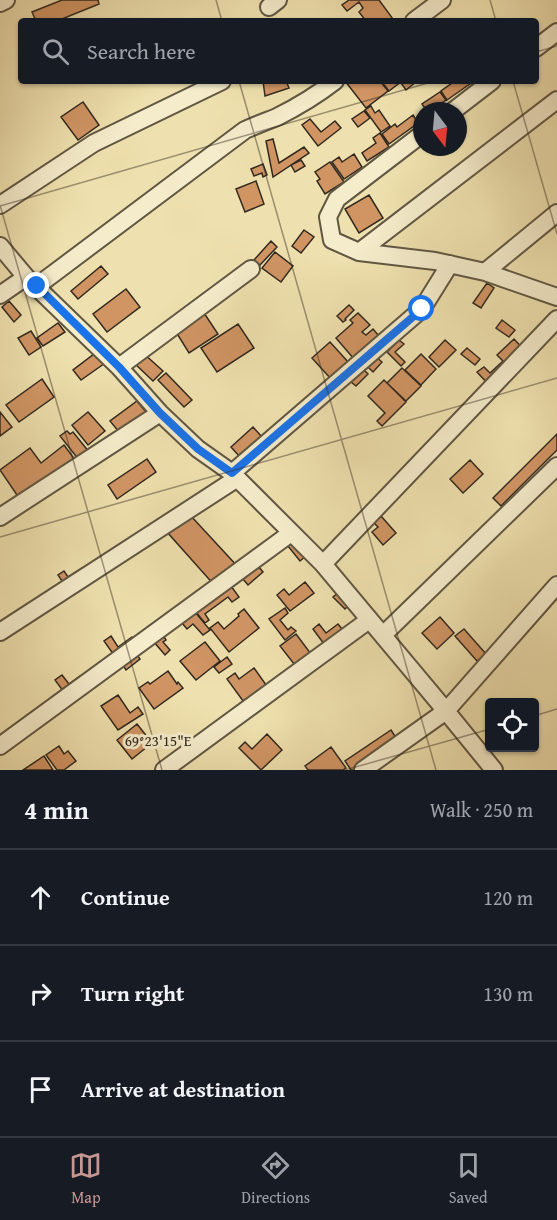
<!DOCTYPE html>
<html lang="en">
<head>
<meta charset="utf-8">
<style>
  body { margin:0; font-family:"Gentium Book Plus",serif; background:#242831; color:#f1f3f6 }
  .controls { position:absolute; right:18px; bottom:18px; display:grid; overflow:hidden; border-radius:6px; box-shadow:0 2px 4px #0004 }
  .controls button { width:54px; height:54px; display:grid; place-items:center; padding:0; border:0; border-bottom:2px solid #363941; background:#171b24; color:#f1f3f6; font:30px sans-serif }
  .compass { position:absolute; left:413px; top:102px; width:54px; height:54px; border-radius:50%; background:#171b24; box-shadow:0 2px 4px #0004; rotate:164deg }
  .stop { position:absolute; width:18px; height:18px; margin:-14px; border:4px solid #1a73e8; border-radius:50%; background:#fff }
  .stop.end { background:#1a73e8; border-color:#fff; box-shadow:0 2px 6px #0008 }
  .list { margin:0; padding:0; list-style:none }
  h2 { display:flex; justify-content:space-between; align-items:center; height:78px; margin:0; padding:0 24px; font-size:26px }
  h2 small { font-size:20px; font-weight:400; color:#9ea1a6 }
  .list li { display:grid; grid-template-columns:39px 1fr auto; gap:18px; align-items:center; box-sizing:border-box; height:96px; padding:0 24px; border-top:2px solid #363941 }
  .list b { display:block; font-size:22px; white-space:nowrap }
  .list em { font-size:20px; font-style:normal; color:#9ea1a6 }
  .icon { flex:none; width:33px; height:33px; fill:none; stroke:currentColor; stroke-width:2; stroke-linecap:round; stroke-linejoin:round }
  .map { position:relative; flex:none; width:557px; height:770px; overflow:hidden }
  .search { position:absolute; background:#171b24; box-shadow:0 2px 4px #0004; left:18px; right:18px; top:18px; height:66px; display:flex; align-items:center; gap:15px; box-sizing:border-box; padding:0 21px; border-radius:6px; color:#9ea1a6; font-size:22px }
  .sheet { height:366px; background:#171b24 }
  nav { display:flex; justify-content:space-around; align-items:center; box-sizing:border-box; height:84px; border-top:2px solid #363941; background:#171b24; font-size:16px; color:#9ea1a6 }
  nav a { display:grid; justify-items:center; gap:3px }
  nav .on { color:#c59692 }
  .map>svg:first-child { display:block }
</style>
</head>
<body>
<div class="map">
<svg width="557" height="770" viewBox="0 0 557 770">
  <rect width="100%" height="100%" fill="#efe1af"/>
  <filter id="stains"><feTurbulence type="fractalNoise" baseFrequency=".00333" numOctaves="4"/><feColorMatrix values="0 0 0 0 .2 0 0 0 0 .09 0 0 0 0 .02 0 0 0 .5 -.17"/></filter>
  <radialGradient id="worn" r=".72"><stop offset=".6" stop-color="#630" stop-opacity="0"/><stop offset="1" stop-color="#630" stop-opacity=".3"/></radialGradient>
  <!-- building -->
  <path fill="#d19564" stroke="#31291f" stroke-width="1.5" d="M62,0H98L99,4L57,21H36L32,12Z
    M349,0H379L393,19L390,21H366L359,12L363,8L359,2L347,11L342,5Z
    M263,81H286L289,88L265,96Z
    M345,81H380L388,91L366,108Z
    M381,81H402L389,91Z
    M404,81H417L406,90L401,83Z
    M455,81H474L447,100L441,91Z
    M440,92L446,100L431,111H427L422,104Z
    M83,102L99,125L78,140L61,117Z
    M371,106L375,113L379,110L390,126L381,132L365,110Z
    M364,111L370,118L358,127L352,119Z
    M413,115L418,123L389,144L382,134L395,124L397,127Z
    M310,119L321,132L335,121L341,128L318,146L302,125Z
    M380,133L389,147L367,161L362,153L376,143L373,138Z
    M273,139L279,163L304,147L309,153L273,177L266,141Z
    M354,154L362,167L344,179L332,162L339,157L342,162Z
    M301,160L305,166L295,172L291,165Z
    M330,162L344,182L325,194L317,181L320,179L315,172Z
    M263,164L267,175L263,177L262,173L254,176L251,169Z
    M256,181L264,204L245,212L236,189Z
    M369,195L383,218L359,233L345,209Z
    M304,230L314,237L301,253L292,246Z
    M271,241L277,247L260,265L254,260Z
    M275,252L293,266L281,282L262,268Z
    M101,266L108,274L78,299L71,291Z
    M487,283L494,288L481,308L473,303Z
    M126,289L140,307L107,332L93,314Z
    M9,301L21,315L14,322L2,307Z
    M349,305L354,310L345,319L346,320L343,322L337,316Z
    M204,313L218,334L189,353L176,332Z
    M358,313L370,325L362,332L366,335L373,329L379,336L354,359L336,338L353,323L350,320Z
    M502,320L515,330L509,337L496,328Z
    M58,323L65,332L43,346L37,338Z
    M238,324L254,348L217,372L201,348Z
    M31,331L41,347L29,355L18,338Z
    M514,339L527,353L490,386L477,372L484,367L490,373L503,361L497,355Z
    M399,340L404,344L395,352L405,362L401,366L387,352Z
    M445,340L456,350L439,367L429,357Z
    M330,342L349,363L331,379L312,358Z
    M467,348L480,359L475,365L461,354Z
    M98,351L108,361L81,380L73,370Z
    M142,352L163,371L153,381L133,362Z
    M421,354L436,369L421,385L405,370Z
    M376,357L382,362L373,372L367,366Z
    M366,368L364,370L368,374L356,386L351,382Z
    M402,368L421,386L406,401L387,383Z
    M166,373L192,400L184,407L158,380Z
    M42,379L54,397L19,422L6,405Z
    M384,380L406,402L382,426L377,421L385,413L368,396Z
    M137,401L146,412L119,432L110,421Z
    M0,412L12,427L0,436Z
    M88,412L105,431L88,445L72,425Z
    M253,427L262,437L240,457L231,447Z
    M67,431L70,434L73,432L89,452L79,460L60,436Z
    M557,434V450L501,506L493,498Z
    M64,445L76,461L21,501L0,470L30,448L41,463Z
    M147,459L156,472L117,499L108,485Z
    M470,460L483,474L463,493L450,479Z
    M190,515L239,568L216,587L167,532Z
    M381,516L396,533L383,545L372,532L378,527L374,523Z
    M294,540L307,555L300,561L288,546Z
    M258,566L263,572L248,585L243,579Z
    M82,568L86,574L66,587L58,575L64,571L68,577Z
    M305,582L314,593L290,611L277,595L284,589L289,595Z
    M231,586L239,597L232,602L228,597L205,614L209,620L205,623L195,611Z
    M340,591L351,603L345,609L333,597Z
    M285,608L288,613L280,620L288,630L291,627L296,631L285,640L269,619Z
    M244,609L259,628L229,652L210,628L218,622L224,629L239,616L238,614Z
    M195,612L210,630L203,635L193,624L187,629L182,623Z
    M440,617L454,633L437,649L422,633Z
    M319,624L326,633L338,624L342,629L324,644L313,629Z
    M464,629L486,654L477,661L455,636Z
    M296,634L314,658L298,669L280,646Z
    M163,635L166,640L163,642L170,650L165,655L154,642Z
    M111,636L118,647L132,637L137,644L116,658L104,641Z
    M205,642L220,661L196,680L180,661Z
    M135,652L140,659L126,670L121,662Z
    M227,657L232,664L219,673L214,667Z
    M254,668L269,689L246,705L227,679L235,673L239,679Z
    M168,671L177,684L178,682L183,688L154,709L139,688L148,682L150,684Z
    M62,675L69,684L80,676L84,682L66,695L55,680Z
    M118,695L130,713L138,707L143,714L118,730L101,706Z
    M137,724L152,743L132,759L117,740Z
    M391,730L398,741L355,770H351L345,761Z
    M267,734L282,750L261,770L239,748L245,742L252,749Z
    M59,746L64,754L68,751L76,761L64,770H57L46,755Z
    M331,747L346,768L343,770H308L305,766Z
    M44,756L53,770H23Z"/>
  <g fill="none" stroke-linecap="round" stroke-linejoin="round">
    <!-- minor casing -->
    <g stroke="#605743" stroke-width="20">
      <path id="minor" d="M0,3L6,0
        M269,7L278,0
        M414,21L442,0
        M536,48L557,32
        M453,111L492,81
        M422,134L337,199L328,217L332,240L359,252L435,261L485,272L557,297
        M0,205L94,143L222,81
        M0,246L26,277L119,367L160,413L198,449L232,473L323,564L446,711L494,770
        M359,252L557,100
        M485,272L557,213
        M37,286L245,130C256,125 267,121 277,117C297,107 317,95 335,81
        M0,295L26,277
        M119,367L251,269
        M232,473L422,309L450,264
        M0,517L160,413
        M323,564L557,319
        M0,632L236,479
        M383,635L557,466
        M0,746L291,533
        M164,770L369,620
        M363,770L446,711L557,585"/>
    </g>
    <!-- minor -->
    <use href="#minor" stroke="#f5eccb" stroke-width="16"/>
  </g>
  <g fill="none" stroke-linecap="round" stroke-linejoin="round">
    <!-- route -->
    <path stroke="#1a73e8" stroke-width="8" d="M37,286L119,367L160,413L198,449L232,473L422,309"/>
  </g>
  <!-- ticks -->
  <path fill="none" stroke="#31291f" stroke-width="1.5" stroke-opacity="0.45" d="M216,0L222,21M490,0L496,21M536,52L557,46M239,81L436,770M513,81L557,234M0,205L162,770M0,206L435,81M0,537L557,378M534,716L557,709M345,770L490,729"/>
  <g font-size="15" text-anchor="middle" fill="#31291f" stroke="#f5eccb" stroke-width="6" stroke-linejoin="round" paint-order="stroke">
    <text x="158" y="746">69°23'15"E</text>
  </g>
  <rect width="100%" height="100%" filter="url(#stains)"/>
  <rect width="100%" height="100%" fill="url(#worn)"/>
</svg>
<div class="controls">
<button><svg class="icon" aria-label="locate" viewBox="0 0 24 24"><circle cx="12" cy="12" r="6"/><path d="M12 2v4M12 18v4M2 12h4M18 12h4"/></svg></button>
</div>
<svg class="compass" viewBox="-18 -18 36 36"><path d="M0-13l5 13h-10z" fill="#e53935"/><path d="M0 13l5-13h-10z" fill="#9ea1a6"/></svg>
<div class="stop" style="left:422px;top:309px"></div>
<div class="stop end" style="left:37px;top:286px"></div>
<div class="search"><svg class="icon" aria-label="search" viewBox="0 0 24 24"><circle cx="10" cy="10" r="6"/><path d="M15 15l6 6"/></svg>Search here</div>
</div>
<section class="sheet">
<h2>4 min<small>Walk · 250 m</small></h2>
<ul class="list">
<li><svg class="icon" aria-label="ahead" viewBox="0 0 24 24"><path d="M12 20V5M6 11l6-6 6 6"/></svg><div><b>Continue</b></div><em>120 m</em></li>
<li><svg class="icon" aria-label="right" viewBox="0 0 24 24"><path d="M7 20v-9h11M14 6l5 5-5 5"/></svg><div><b>Turn right</b></div><em>130 m</em></li>
<li><svg class="icon" aria-label="arrive" viewBox="0 0 24 24"><path d="M6 21V4h12l-3 4 3 4H6"/></svg><div><b>Arrive at destination</b></div></li>
</ul>
</section>
<nav>
<a class="on"><svg class="icon" aria-label="map" viewBox="0 0 24 24"><path d="M3 6l6-2 6 2 6-2v14l-6 2-6-2-6 2zM9 4v14M15 6v14"/></svg>Map</a>
<a><svg class="icon" aria-label="directions" viewBox="0 0 24 24"><path d="M12 3l9 9-9 9-9-9zM9 14v-3h6M13 9l2 2-2 2"/></svg>Directions</a>
<a><svg class="icon" aria-label="saved" viewBox="0 0 24 24"><path d="M7 4h10v16l-5-4-5 4z"/></svg>Saved</a>
</nav>
</body>
</html>
